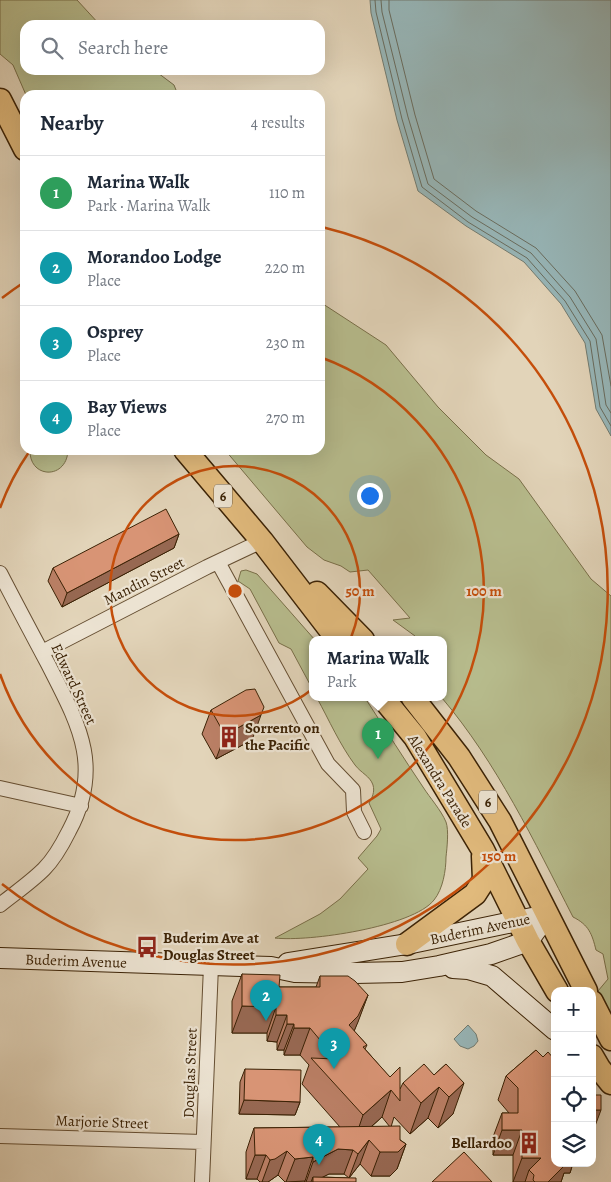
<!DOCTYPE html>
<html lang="en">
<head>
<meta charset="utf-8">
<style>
  body { margin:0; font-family:Alegreya,serif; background:#f2f2f3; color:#1f2937 }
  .controls { position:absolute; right:15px; bottom:15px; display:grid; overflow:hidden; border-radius:10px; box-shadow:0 5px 20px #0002 }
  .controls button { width:45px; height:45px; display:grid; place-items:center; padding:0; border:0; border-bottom:1px solid #e0e1e3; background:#fff; color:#1f2937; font:25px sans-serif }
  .you { position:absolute; left:369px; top:495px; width:18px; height:18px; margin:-12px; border:4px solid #fff; border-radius:50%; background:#1a73e8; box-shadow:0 0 0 8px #1a73e833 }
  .badge { display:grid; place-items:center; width:32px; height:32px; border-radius:50%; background:#db2777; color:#fff; font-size:16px; font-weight:700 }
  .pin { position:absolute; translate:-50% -41px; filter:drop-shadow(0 1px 2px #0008) }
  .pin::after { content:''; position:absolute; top:26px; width:18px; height:15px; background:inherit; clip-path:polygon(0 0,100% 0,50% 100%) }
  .popup { position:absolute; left:309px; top:636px; width:138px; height:65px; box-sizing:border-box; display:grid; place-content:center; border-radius:10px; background:#fff; filter:drop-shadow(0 1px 4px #0005); font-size:16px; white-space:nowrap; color:#747a83 }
  .popup b { font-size:19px; color:#1f2937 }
  .popup::after { content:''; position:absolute; left:50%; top:100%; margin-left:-10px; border:10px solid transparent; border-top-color:#fff }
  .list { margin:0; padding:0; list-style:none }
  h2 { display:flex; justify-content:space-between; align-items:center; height:65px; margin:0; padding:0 20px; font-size:21px }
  h2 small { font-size:16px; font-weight:400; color:#747a83 }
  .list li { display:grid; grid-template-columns:32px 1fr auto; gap:15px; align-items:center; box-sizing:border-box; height:75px; padding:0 20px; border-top:1px solid #e0e1e3 }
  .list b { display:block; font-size:19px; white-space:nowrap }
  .list p { margin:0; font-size:16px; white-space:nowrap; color:#747a83 }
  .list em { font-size:16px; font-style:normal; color:#747a83 }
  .icon { flex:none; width:28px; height:28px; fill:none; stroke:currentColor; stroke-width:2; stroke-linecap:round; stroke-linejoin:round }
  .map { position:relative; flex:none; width:611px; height:1182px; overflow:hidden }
  .search { position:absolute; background:#fff; box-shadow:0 5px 20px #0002; left:20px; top:20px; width:305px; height:55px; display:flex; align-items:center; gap:12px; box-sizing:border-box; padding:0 18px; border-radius:15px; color:#747a83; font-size:19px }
  .panel { position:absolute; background:#fff; box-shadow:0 5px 20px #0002; left:20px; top:90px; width:305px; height:365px; border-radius:15px }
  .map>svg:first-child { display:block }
</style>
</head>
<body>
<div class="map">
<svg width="611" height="1182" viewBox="0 0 611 1182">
  <rect width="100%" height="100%" fill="#e2d4b9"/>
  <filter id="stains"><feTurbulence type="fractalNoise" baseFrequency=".004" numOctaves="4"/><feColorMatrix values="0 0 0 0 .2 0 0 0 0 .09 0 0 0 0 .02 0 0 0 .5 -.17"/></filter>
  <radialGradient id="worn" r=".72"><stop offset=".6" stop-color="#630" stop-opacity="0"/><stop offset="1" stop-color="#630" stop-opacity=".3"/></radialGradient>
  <!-- green -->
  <path fill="#b7bc8d" stroke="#796f49" d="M0,0H77L100,25H25V70H154L174,85L178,95H26L13,65L0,54Z
    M320,302L386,345L438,407L486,455L519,479L591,579L611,596V1017L598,991L608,979L603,954L596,950C592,934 589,925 573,917C534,841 497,763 442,698H443V640H416L417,638L415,636L393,620L410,618L368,570L350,572L341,566L324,560L307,547L225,450H320Z
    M30,450H68C67,480 29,479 30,450Z
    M246,570L257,574L315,640H313V690L291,649L279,643L250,589L238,581L241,571Z
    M317,698H364L367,701C386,730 404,759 423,787C430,798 441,810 446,822C449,830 447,848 446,857C446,870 443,889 434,900C413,927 308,942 275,938L320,914L340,899L368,869L358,858L377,836L381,829L369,803C372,798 375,792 373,785C370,776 361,773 355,765C340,745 329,720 317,698Z"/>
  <!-- water -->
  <path fill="#97b6b8" stroke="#727b70" d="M370,0H611V436L596,409L585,343L561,304L524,262L466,226L418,191L397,120L371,13Z
    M468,1025L476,1034L478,1041L474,1046L468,1049L460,1046L454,1039Z"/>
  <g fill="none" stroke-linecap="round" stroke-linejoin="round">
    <!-- shore -->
    <path stroke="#696c5e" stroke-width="1" d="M375,0L376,12L402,119L422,187L468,222L527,258L565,301L590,341L600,407L611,426
      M381,0L382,12L408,117L428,184L472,217L531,253L570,297L596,339L606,405L611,413
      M389,0V10L415,115L434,179L476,211L536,248L575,291L602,335L611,386"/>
    <!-- street casing -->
    <g stroke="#654e32" stroke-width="16">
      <path id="street" d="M218,562L328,764L353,790L354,812L364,832
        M0,573C16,604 32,634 48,664C78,723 104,766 69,831C62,845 55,858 44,869C31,882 15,893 0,905
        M42,652L207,567L262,541
        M0,788L81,806
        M0,1136L203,1142
        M202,1182L211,966"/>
    </g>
    <!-- secondary casing -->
    <g stroke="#3b2205" stroke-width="22">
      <path id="secondary" d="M0,958L271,967L295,972L355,973L402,972L439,966L491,954L528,941L547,915
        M288,963L407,944L532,918
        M453,968L468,969L492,976L555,1030"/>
    </g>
    <!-- primary casing -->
    <g stroke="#3b2205" stroke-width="25">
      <path id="primary" d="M0,100L25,149
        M185,450L262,541L338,640
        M317,593L363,640
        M383,698L415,737L483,850L528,941L557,991
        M413,698L459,757L500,821L586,991
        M407,944L475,894L484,880L483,856
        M592,1002L611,1039
        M592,1056L599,1068L611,1083"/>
    </g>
    <!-- street -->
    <use href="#street" stroke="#ece3d2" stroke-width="14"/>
    <!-- secondary -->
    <use href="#secondary" stroke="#ece3d2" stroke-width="20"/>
    <!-- primary -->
    <use href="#primary" stroke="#e1ba7c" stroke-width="22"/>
  </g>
  <!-- wall -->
  <path fill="#ba7f65" stroke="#3b2205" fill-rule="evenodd" d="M179,534L174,548L62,607L48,581L53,568Z
    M211,710L252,740L216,759L202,734Z
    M242,974L279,987H316L320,976L368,995L354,1031L367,1045L365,1049L400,1089L403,1083L434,1075L446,1064L453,1114L438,1128L428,1118L410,1134L394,1117L391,1127L400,1140L406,1144L397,1169L390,1176H371L360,1164L349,1178L356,1182H304L305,1181L285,1182L278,1175L268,1182H260L257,1179H246V1152L254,1128L340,1127L302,1084L309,1065L300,1055H284V1050H277V1042L267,1041V1033H232V1001ZM382,1117L390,1127H371ZM329,1174H344L349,1178L322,1177Z
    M536,1050L555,1163H573L570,1173H564L561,1182H513V1155H493V1137L502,1113H509L498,1100L506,1076Z
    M245,1069L300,1102L295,1115L239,1114L240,1082Z"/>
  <!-- shaded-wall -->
  <path fill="#976852" stroke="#3b2205" d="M179,534L174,548L62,607L67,593Z
    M261,715L252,740L216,759L225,735Z
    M368,995L358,1022L349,1043V1025Z
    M242,1006L276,1007L267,1033H232Z
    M276,1015H287L277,1042L267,1041Z
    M287,1024H294L284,1050H277Z
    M294,1028H310L300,1055H284Z
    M464,1083L453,1114L438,1128L449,1097Z
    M439,1087L428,1118L410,1134L421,1103Z
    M391,1090L382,1117L354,1142L363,1115Z
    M244,1100L300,1102L295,1115L239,1114Z
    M592,1110H601L592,1134Z
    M502,1130H522L513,1155H493Z
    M369,1140L360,1164L349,1178L358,1154Z
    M406,1144L397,1169L390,1176H371L380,1152Z
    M338,1149L353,1150L344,1174H329L313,1182V1177L311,1182H306L313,1162Z
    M287,1151L278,1175L268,1182H262L270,1160Z
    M255,1155H266L257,1179H246Z
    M313,1157L305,1181L286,1182L295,1159Z
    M522,1158H541L529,1170L525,1182H513Z
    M563,1163H573L570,1173H564L561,1182H548Z"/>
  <!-- building -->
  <path fill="#d89475" stroke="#3b2205" d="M166,509L179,534L67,593L53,568Z
    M255,689L264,707L261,715L225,735L211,710L246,690Z
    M242,974L280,975L279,987H320V976H348L355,981L368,995L358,1016L349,1025L367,1045L363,1047L390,1077L400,1067V1101L391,1090L363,1115L311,1058L336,1059L310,1028H294V1024H287V1015H276V1007L242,1006Z
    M536,1050L543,1057L548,1052L555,1060V1163H567L548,1182H535L533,1180L534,1175L529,1170L541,1158H522V1130H502V1113H518V1088L506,1076Z
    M424,1064L434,1075L446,1064L464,1083L449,1097L439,1087L421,1103L403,1083Z
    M245,1069L301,1070L300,1102L244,1100Z
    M592,1095H601V1110H592Z
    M400,1126V1140L406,1144L398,1152H380L369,1140L358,1154L353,1150L338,1149L313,1162V1157L295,1159L287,1151L275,1159L270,1160L266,1155H255L254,1128Z
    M464,1152L492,1182H432Z
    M313,1177L356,1178V1182H313Z"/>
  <!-- distance rings -->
  <g fill="none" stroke="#c54e0b" stroke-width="2.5">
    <circle cx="235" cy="591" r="125"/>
    <path d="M0 508A249 249 0 0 1 29 452M320 357A249 249 0 1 1 0 674"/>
    <path d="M2 298A374 374 0 0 1 23 283M322 227A374 374 0 1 1 2 884"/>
  </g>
  <!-- icons -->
  <defs>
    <g id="building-bare" transform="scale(1.725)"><path d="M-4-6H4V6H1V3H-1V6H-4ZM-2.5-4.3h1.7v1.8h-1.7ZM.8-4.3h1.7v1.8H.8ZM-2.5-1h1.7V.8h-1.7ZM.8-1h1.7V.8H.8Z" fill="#8f2418" stroke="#ece3d2" stroke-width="2.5" paint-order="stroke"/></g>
    <g id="bus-bare" transform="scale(1.725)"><path d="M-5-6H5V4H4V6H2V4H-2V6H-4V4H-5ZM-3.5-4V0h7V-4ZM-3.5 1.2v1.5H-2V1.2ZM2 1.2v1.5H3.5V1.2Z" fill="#8f2418" stroke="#ece3d2" stroke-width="2.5" paint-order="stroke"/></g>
  </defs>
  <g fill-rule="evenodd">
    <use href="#building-bare" x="229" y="737"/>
    <use href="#bus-bare" x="147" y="947"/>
    <use href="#building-bare" x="529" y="1143"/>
  </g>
  <g text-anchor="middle" stroke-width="4.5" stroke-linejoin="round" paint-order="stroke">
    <!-- shield labels -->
    <g fill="#ece3d2" stroke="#705c42" stroke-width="1">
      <rect x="214" y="484.5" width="18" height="23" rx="4"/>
      <rect x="479" y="790.5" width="18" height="23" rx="4"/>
    </g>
    <g font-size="14" font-weight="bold" fill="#3b2205">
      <text x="223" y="501">6</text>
      <text x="488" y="807">6</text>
    </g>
    <!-- street labels -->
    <g font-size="15" fill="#3b2205" stroke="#ece3d2">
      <text transform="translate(144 581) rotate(-27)" y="5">Mandin Street</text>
      <text transform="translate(74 684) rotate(65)" y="5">Edward Street</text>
      <text transform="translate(440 781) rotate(58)" y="5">Alexandra Parade</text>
      <text transform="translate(480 929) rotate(-12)" y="5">Buderim Avenue</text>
      <text transform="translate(76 961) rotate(2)" y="5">Buderim Avenue</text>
      <text transform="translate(190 1073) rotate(-88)" y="5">Douglas Street</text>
      <text transform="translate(102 1122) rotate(2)" y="5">Marjorie Street</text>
    </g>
    <!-- poi labels -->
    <g font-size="15" font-weight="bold" fill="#3b2205" stroke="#ece3d2" text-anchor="start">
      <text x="245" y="733">Sorrento on<tspan x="245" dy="17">the Pacific</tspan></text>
      <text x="163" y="943">Buderim Ave at<tspan x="163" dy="17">Douglas Street</tspan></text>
      <text x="512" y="1148" text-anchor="end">Bellardoo</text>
    </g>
  </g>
  <circle cx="235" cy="591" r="8" fill="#c54e0b" stroke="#ece3d2" stroke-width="2.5"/>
  <g font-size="15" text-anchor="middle" font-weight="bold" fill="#c54e0b" stroke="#ece3d2" stroke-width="4.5" stroke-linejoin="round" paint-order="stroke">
    <text x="360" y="596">50 m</text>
    <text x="484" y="596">100 m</text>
    <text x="499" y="861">150 m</text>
  </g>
  <rect width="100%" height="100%" filter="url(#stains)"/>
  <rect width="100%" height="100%" fill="url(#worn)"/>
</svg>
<div class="controls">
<button>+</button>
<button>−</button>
<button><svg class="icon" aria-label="locate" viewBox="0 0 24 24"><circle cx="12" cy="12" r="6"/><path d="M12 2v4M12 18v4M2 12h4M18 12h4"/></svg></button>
<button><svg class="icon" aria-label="layers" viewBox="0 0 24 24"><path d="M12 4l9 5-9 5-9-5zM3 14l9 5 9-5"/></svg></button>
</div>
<div class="you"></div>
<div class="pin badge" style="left:378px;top:759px;background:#2e9e5b">1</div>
<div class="popup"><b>Marina Walk</b>Park</div>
<div class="pin badge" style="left:266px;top:1021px;background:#0f9aa8">2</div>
<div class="pin badge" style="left:334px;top:1069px;background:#0f9aa8">3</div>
<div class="pin badge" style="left:319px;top:1165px;background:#0f9aa8">4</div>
<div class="search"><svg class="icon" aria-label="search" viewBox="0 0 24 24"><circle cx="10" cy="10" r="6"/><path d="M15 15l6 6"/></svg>Search here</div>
<section class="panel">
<h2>Nearby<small>4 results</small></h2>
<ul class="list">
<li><span class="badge" style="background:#2e9e5b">1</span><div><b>Marina Walk</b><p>Park · Marina Walk</p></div><em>110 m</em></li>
<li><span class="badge" style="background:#0f9aa8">2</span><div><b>Morandoo Lodge</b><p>Place</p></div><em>220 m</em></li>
<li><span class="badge" style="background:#0f9aa8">3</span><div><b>Osprey</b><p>Place</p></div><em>230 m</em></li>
<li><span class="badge" style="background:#0f9aa8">4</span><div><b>Bay Views</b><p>Place</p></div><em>270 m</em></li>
</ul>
</section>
</div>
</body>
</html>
